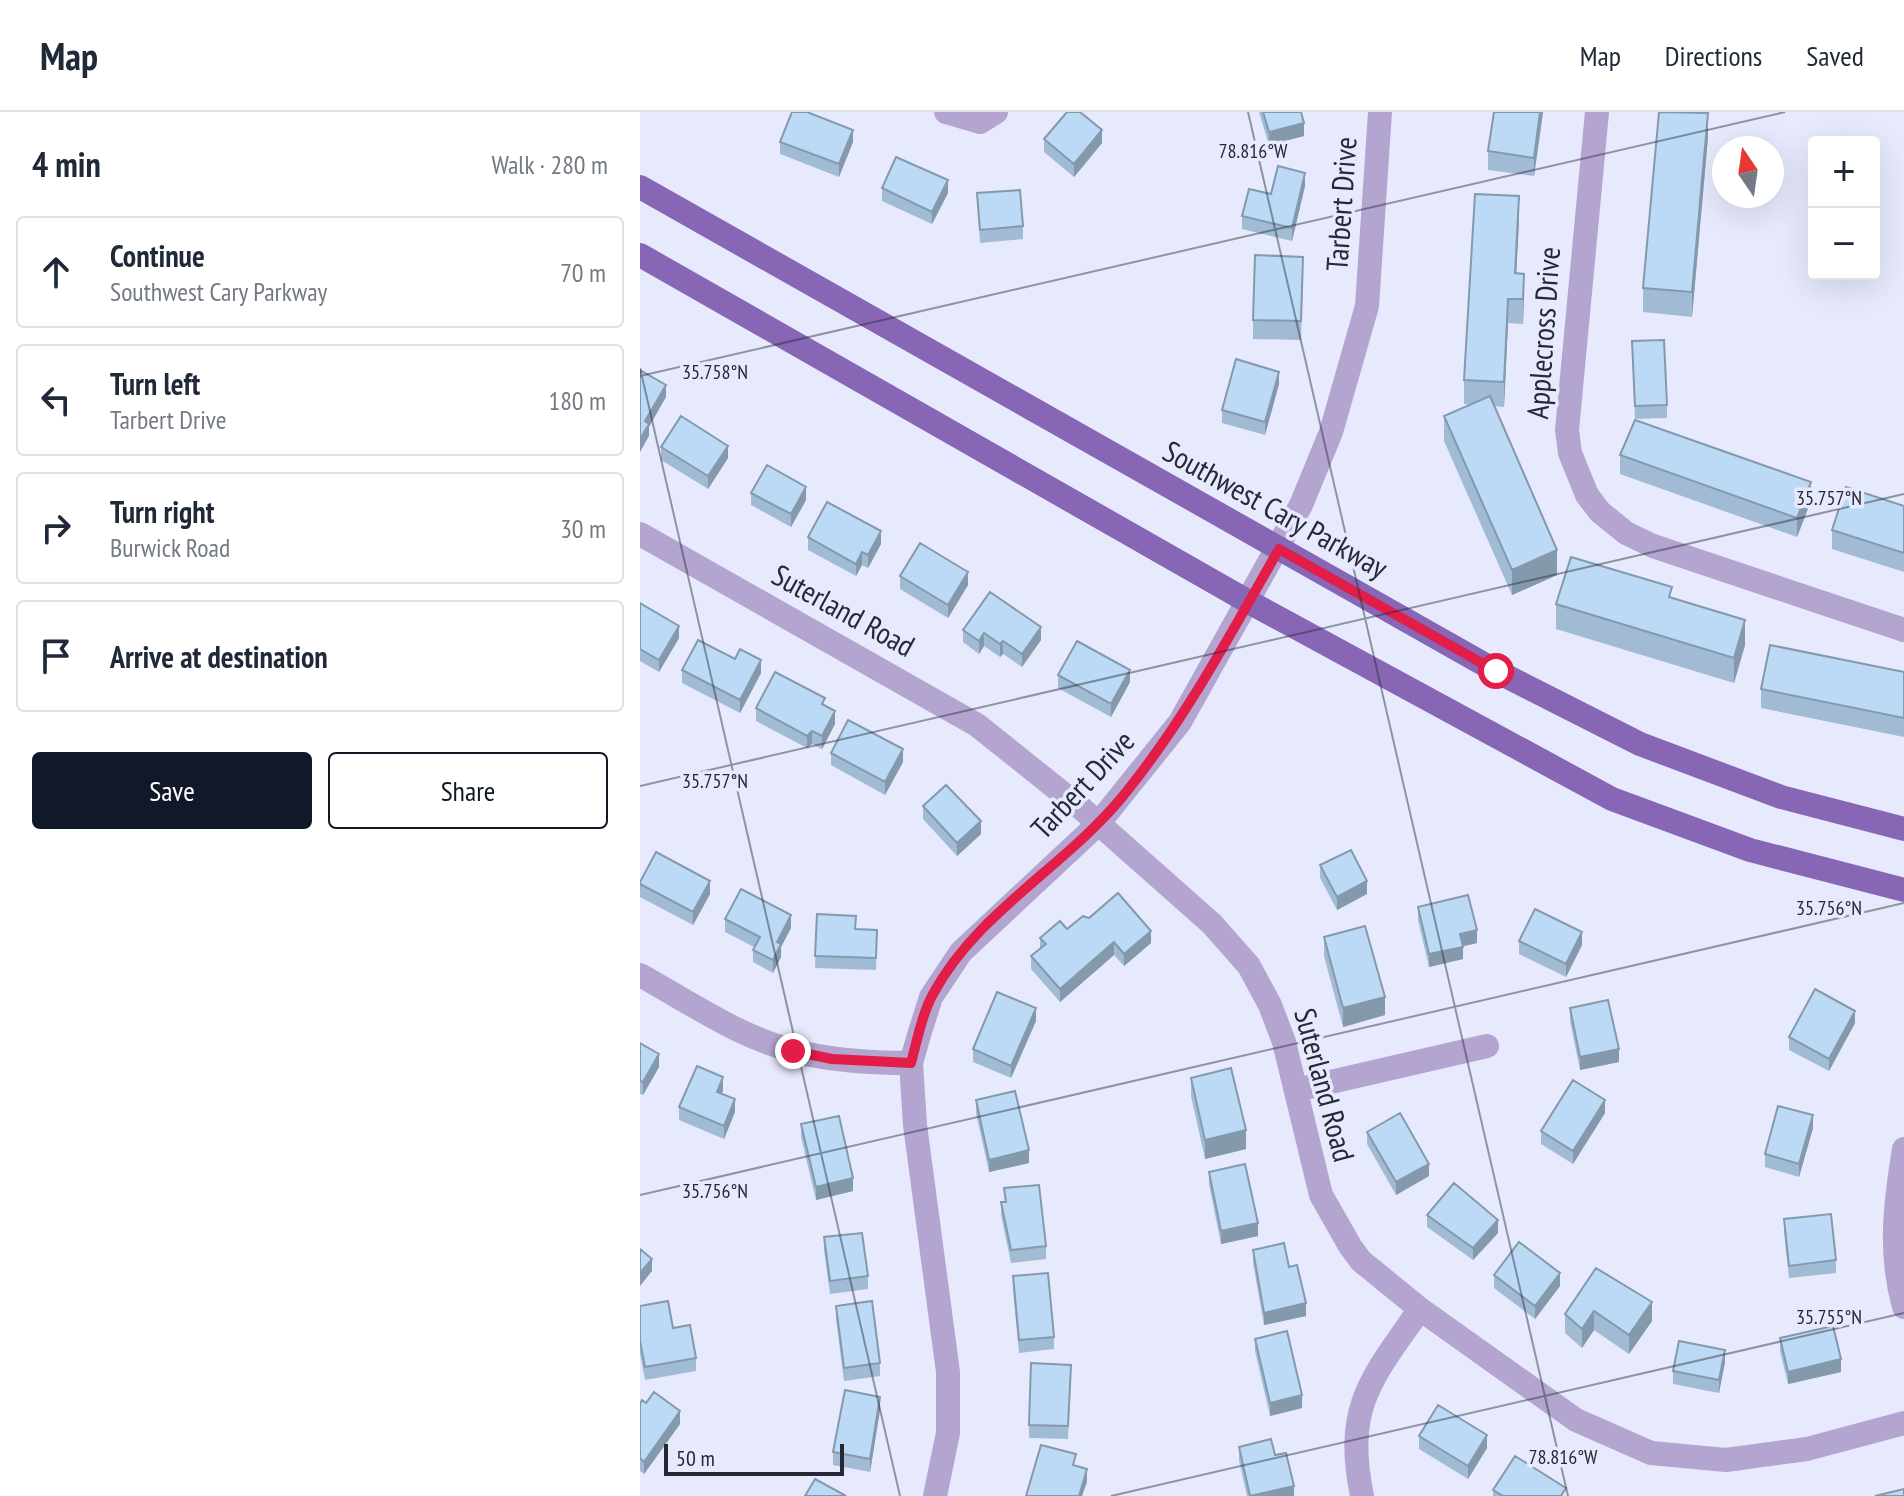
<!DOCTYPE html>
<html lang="en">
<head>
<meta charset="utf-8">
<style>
  body { margin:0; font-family:"PT Sans Narrow",sans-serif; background:#f2f2f3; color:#1f2937 }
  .controls { position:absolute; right:24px; top:24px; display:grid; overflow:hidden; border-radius:8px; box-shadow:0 8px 32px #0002 }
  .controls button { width:72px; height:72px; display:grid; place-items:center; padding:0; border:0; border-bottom:2px solid #e0e1e3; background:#fff; color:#1f2937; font:40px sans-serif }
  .compass { position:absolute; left:1072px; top:24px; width:72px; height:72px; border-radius:50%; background:#fff; box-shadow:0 8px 32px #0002; rotate:347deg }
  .scale { position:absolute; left:24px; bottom:20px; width:180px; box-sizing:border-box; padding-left:8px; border:4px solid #262833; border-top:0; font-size:22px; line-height:28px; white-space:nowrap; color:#262833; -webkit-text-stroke:6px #e6eafc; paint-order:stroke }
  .stop { position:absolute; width:24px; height:24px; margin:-18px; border:6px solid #e11d48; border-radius:50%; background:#fff }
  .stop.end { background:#e11d48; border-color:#fff; box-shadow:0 2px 8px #0008 }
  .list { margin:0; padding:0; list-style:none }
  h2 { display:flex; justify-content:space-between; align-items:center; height:104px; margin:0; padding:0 32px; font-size:34px }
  h2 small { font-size:26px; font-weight:400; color:#747a83 }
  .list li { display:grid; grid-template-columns:52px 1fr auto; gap:24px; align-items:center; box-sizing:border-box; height:112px; margin:0 16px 16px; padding:0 16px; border:2px solid #e0e1e3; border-radius:8px }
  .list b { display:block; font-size:30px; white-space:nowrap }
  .list p { margin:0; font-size:26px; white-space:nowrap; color:#747a83 }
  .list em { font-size:26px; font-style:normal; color:#747a83 }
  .actions { display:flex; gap:16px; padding:24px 32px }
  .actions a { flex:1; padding:18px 0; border:2px solid #111827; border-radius:8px; text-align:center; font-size:28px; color:#111827 }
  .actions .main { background:#111827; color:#fff }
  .icon { flex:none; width:44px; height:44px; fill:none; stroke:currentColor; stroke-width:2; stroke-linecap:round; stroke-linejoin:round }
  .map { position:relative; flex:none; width:1264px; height:1384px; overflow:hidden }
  header { display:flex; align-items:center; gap:48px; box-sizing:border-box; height:112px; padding:0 40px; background:#fff; border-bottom:2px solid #e0e1e3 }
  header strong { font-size:38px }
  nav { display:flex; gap:44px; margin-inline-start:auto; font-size:28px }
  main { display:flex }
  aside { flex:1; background:#fff }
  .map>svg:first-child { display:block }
</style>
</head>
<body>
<header>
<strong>Map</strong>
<nav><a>Map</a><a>Directions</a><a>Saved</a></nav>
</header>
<main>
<aside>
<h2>4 min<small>Walk · 280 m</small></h2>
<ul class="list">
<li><svg class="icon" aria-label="ahead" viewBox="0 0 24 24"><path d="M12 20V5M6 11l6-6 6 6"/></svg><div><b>Continue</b><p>Southwest Cary Parkway</p></div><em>70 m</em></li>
<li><svg class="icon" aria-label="left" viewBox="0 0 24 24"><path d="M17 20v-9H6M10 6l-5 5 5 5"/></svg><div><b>Turn left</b><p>Tarbert Drive</p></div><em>180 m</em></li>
<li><svg class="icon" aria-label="right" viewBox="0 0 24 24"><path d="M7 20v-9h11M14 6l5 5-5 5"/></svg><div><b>Turn right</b><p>Burwick Road</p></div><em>30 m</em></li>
<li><svg class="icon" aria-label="arrive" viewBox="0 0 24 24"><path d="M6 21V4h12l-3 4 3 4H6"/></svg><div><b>Arrive at destination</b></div></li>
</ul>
<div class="actions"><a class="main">Save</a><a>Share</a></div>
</aside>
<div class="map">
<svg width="1264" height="1384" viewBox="0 0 1264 1384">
  <rect width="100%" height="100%" fill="#e6eafc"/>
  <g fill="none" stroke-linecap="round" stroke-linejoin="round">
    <!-- minor -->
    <path stroke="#b4a4d0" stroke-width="24" d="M306,0L340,10L356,0
      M957,0L927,318L930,341L947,383L960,400L986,421L1013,434L1264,518
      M0,422L337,613L441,696L572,812L609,854L630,893L644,930L681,1083L710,1134L721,1149L780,1197L936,1308L1011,1341L1086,1348L1167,1337L1264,1311
      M0,863C49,890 99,925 154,939C192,949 232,951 271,951
      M656,978L847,934
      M1264,1037C1255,1092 1249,1141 1264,1195
      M295,1384L308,1321V1260L275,1013L271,951L279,923L291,885L321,840L458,712L540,610L661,393L691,320L727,194L740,0
      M722,1384C704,1294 731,1267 780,1197"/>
    <!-- major -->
    <path stroke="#8766b5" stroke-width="24" d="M0,75L856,559L1000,632L1141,685L1264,717
      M0,143L609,490L972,687L1110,738L1264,778"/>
  </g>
  <!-- wall -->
  <path fill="#a2bbd4" d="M619,0H661L664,24L629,33Z
    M903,0L894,64L848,58V39Z
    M1068,25L1052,205L1003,200V176Z
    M404,27L462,31L434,65L404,40Z
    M140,30H213L199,65L140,42Z
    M665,74L652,129L602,117V104L631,82Z
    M242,76L308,81L292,112L242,89Z
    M337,81L383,114V127L340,131Z
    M879,109L876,161L884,186L883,212L868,211L864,295L854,294L917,463L872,483L804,329V304L831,293L824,292V268Z
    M663,164L661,228L613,227V208Z
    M992,242L1027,293V306L995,307Z
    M639,272L625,323L582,311V298Z
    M21,335L88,346L68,377L21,348Z
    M980,343L1171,389L1157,425L980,362Z
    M111,381L166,388L151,415L111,393Z
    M1264,394V460L1192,437V418Z
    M168,425L241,432L228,456L222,453L216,464L168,438Z
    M260,464L328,473L308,506L260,477Z
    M1032,486L1105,533L1094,571L916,517V492Z
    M0,491L39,526L19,560L0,549Z
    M323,518L401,528L382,555L363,542L360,545L344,534L339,542L323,530Z
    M42,558L121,561L100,601L42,571Z
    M1264,560V625L1121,596V577Z
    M418,563L490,570L471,605L418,576Z
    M185,594L195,612L182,637L172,632L167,636L116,609V596Z
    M191,641L263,650L245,683L191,653Z
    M283,694L341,722L317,744L283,707Z
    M680,753L727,782L697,798L680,766Z
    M0,770L70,782L53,813L0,785Z
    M778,795L837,831L823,834V847L789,855L778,808Z
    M177,802L216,817L237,818L236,858L175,856Z
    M85,807L151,816L141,835V845L133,861L113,850V838L114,835L85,820Z
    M427,817L511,831L484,854L474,843L420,890L391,857V844L400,837V826Z
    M684,825L745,903L703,915L684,844Z
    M879,829L942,833L926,865L879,842Z
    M930,896L979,950L940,958L930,909Z
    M396,909L371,966L333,950V937Z
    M1215,911L1189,959L1149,938V925Z
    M0,931L19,955L3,983L0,982Z
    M551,966L606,1037L565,1047L551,984Z
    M83,978L82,982L95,1000L84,1027L39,1008V995Z
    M336,988L389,1051L349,1060L336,1001Z
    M965,1001L933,1052L901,1032V1019Z
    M161,1012L213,1079L176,1088L161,1025Z
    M1173,1016L1159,1065L1125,1055V1042Z
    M727,1020L789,1064L756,1083L727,1032Z
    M569,1060L618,1124L581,1132L569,1072Z
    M364,1076L406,1134V1147L371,1151L361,1103V1090H365Z
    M787,1103L858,1121L833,1148L787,1115Z
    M1144,1107L1196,1148V1161L1149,1166L1144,1120Z
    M184,1125L228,1164V1177L190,1182L184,1138Z
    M613,1138L649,1155L666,1204L624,1213L613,1151Z
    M956,1156L1012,1209L989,1242L954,1218L942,1236L925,1221V1202Z
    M854,1163L920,1174L895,1207L854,1176Z
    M373,1164L414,1225V1237L379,1241L373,1177Z
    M0,1194L33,1216L56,1246V1259L5,1268L0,1242Z
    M196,1194L240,1251V1264L204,1269L196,1207Z
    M1140,1226L1201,1260L1148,1272L1140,1239Z
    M615,1227L662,1296L630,1304L615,1239Z
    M1085,1250L1079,1281L1033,1272V1259Z
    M431,1266L428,1327L389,1326V1313Z
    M6,1291L40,1312L4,1362L0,1359V1292Z
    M240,1298L230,1360L193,1353V1340Z
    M779,1324L847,1336L828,1367L779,1337Z
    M599,1335L635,1343L654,1384H607L599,1348Z
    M853,1378L926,1384H853Z"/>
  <!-- shaded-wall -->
  <path fill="#8499ac" d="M900,0H903L894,64V46Z
    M1068,1V25L1052,205V180Z
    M664,11V24L629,33V20Z
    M213,18V30L199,65V52Z
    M462,18V31L434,65V52Z
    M665,61V74L652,129V116Z
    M308,68V81L292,112V100Z
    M879,84V109L875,186V161Z
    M884,162V186L883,212V187Z
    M868,187V211L864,295V270Z
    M639,260V272L625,323V310Z
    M26,273V285L9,315V324L0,340V327L5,309Z
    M88,334V346L68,377V364Z
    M1171,370V389L1157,425V406Z
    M166,375V388L151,415V402Z
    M241,419V432L228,456V443Z
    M917,438V463L872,483V458Z
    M222,440V453L216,464V452Z
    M328,460V473L308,506V493Z
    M1105,508V533L1094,571V546Z
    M39,514V526L19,560V548Z
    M401,515V528L382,555V542Z
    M344,521V534L339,542V529Z
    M363,529V542L360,545V532Z
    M121,548V561L100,601V588Z
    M490,558V570L471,605V592Z
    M195,599V612L182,637V624Z
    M172,619V632L167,636V624Z
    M263,637V650L245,683V670Z
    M341,709V722L317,744V731Z
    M70,769V782L53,813V800Z
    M727,769V782L697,798V785Z
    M151,803V816L141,835V845L133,861V848L137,830Z
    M837,818V831L820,835V822Z
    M511,819V831L484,854V842Z
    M942,820V833L926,865V852Z
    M474,830V843L420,890V877Z
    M823,835V847L789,855V842Z
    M745,885V903L703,915V896Z
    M396,896V909L371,966V954Z
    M1215,899V911L1189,959V947Z
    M979,937V950L940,958V945Z
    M19,942V955L3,983V970Z
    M83,965V978L77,993V980Z
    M95,987V1000L84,1027V1014Z
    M965,988V1001L933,1052V1039Z
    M1173,1003V1016L1159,1065V1052Z
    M606,1018V1037L565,1047V1028Z
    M389,1038V1051L349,1060V1048Z
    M789,1052V1064L756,1083V1070Z
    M213,1066V1079L176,1088V1075Z
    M858,1108V1121L833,1148V1136Z
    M618,1111V1124L581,1132V1119Z
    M12,1147V1159L0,1174V1161Z
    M920,1161V1174L895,1207V1194Z
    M1012,1190V1209L989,1242V1223Z
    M666,1191V1204L624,1213V1201Z
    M954,1199V1218L942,1236V1217Z
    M1085,1238V1250L1079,1281V1268Z
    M1201,1247V1260L1148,1272V1260Z
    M662,1283V1296L630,1304V1291Z
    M240,1285V1298L230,1360V1347Z
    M40,1299V1312L4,1362V1350Z
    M847,1323V1336L828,1367V1354Z
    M447,1357V1370L442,1384H439Z
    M654,1374V1384H610Z"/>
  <!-- building -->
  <path fill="#bcdaf6" stroke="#8499ac" stroke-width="2" d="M152,0H167L213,18L199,52L140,30Z
    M427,0H440L462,18L434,52L404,27Z
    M623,0H661L664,11L629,20Z
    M854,0H900L894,46L848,39Z
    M1019,0L1068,1L1052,180L1003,176Z
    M256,45L308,68L292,100L242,76Z
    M638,54L665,61L652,116L602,104L609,77L631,82Z
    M380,78L383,114L340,118L337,81Z
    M835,82L879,84L875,161L884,162L883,187H868L864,270L824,268Z
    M615,143L663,145L661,209L613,208Z
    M1024,228L1027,293L995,294L992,229Z
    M596,247L639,260L625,310L582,298Z
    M0,258L26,273L5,309L9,312L0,327Z
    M850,284L917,438L872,458L804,304Z
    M41,304L88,334L68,364L21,335Z
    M995,308L1171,370L1157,406L980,343Z
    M127,353L166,375L151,402L111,381Z
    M1206,375L1264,394V441L1192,418Z
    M187,390L241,419L228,443L222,440L216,452L168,425Z
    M280,431L328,460L308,493L260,464Z
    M931,445L1032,475L1029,485L1105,508L1094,546L916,492Z
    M350,480L401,515L382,542L363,529L360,532L344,521L339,529L323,518Z
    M0,491L39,514L19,548L0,537Z
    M58,528L95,547L100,537L121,548L100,588L42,558Z
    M437,529L490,558L471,592L418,563Z
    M1130,533L1264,560V606L1121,577Z
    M135,560L185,586L182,592L195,599L182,624L172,619L167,624L116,596Z
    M208,608L263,637L245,670L191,641Z
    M306,673L341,709L317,731L283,694Z
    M711,738L727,769L697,785L680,753Z
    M16,740L70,769L53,800L0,772V770Z
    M101,777L151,803L137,830L141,832L133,848L113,838L120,825L85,807Z
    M478,781L511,819L484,842L474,830L420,877L391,844L406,832L400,826L420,809L427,817L443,804L449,806Z
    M828,783L837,818L820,822L823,835L789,842L778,795Z
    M895,797L942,820L926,852L879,829Z
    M177,802L216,804L215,817L237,818L236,846L175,844Z
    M725,814L745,885L703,896L684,825Z
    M1175,877L1215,899L1189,947L1149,925Z
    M357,880L396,896L371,954L333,937Z
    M968,888L979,937L940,945L930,896Z
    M0,931L19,942L3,970L0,969Z
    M57,954L83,965L77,980L95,987L84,1014L39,995Z
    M591,956L606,1018L565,1028L551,966Z
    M933,968L965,988L933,1039L901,1019Z
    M375,979L389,1038L349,1048L336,988Z
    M1138,994L1173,1003L1159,1052L1125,1042Z
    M760,1001L789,1052L756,1070L727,1020Z
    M199,1004L213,1066L176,1075L161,1012Z
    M605,1052L618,1111L581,1119L569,1060Z
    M814,1071L858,1108L833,1136L787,1103Z
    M399,1073L406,1134L371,1138L361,1090H366L364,1076Z
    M1191,1102L1196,1148L1149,1154L1144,1107Z
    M222,1121L228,1164L190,1169L184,1125Z
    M879,1130L920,1161L895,1194L854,1163Z
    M644,1131L649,1155L657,1153L666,1191L624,1201L613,1138Z
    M0,1137L12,1147L0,1161Z
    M956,1156L1012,1190L989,1223L954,1199L942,1217L925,1202Z
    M408,1161L414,1225L379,1228L373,1164Z
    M28,1189L33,1216L50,1213L56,1246L5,1255L0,1229V1194Z
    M232,1189L240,1251L204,1256L196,1194Z
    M1193,1214L1201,1247L1148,1260L1140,1226Z
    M647,1219L662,1283L630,1291L615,1227Z
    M1039,1229L1085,1238L1079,1268L1033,1259Z
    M391,1251L431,1253L428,1314L389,1313Z
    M205,1278L240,1285L230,1347L193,1340Z
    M14,1280L40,1299L4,1350L0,1346V1292L2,1288L6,1291Z
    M798,1293L847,1323L828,1354L779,1324Z
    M631,1327L635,1343L646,1341L654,1374L610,1384L599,1335Z
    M401,1333L436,1342L433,1353L447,1357L439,1384H386Z
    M875,1344L926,1376L921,1384H863L853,1378Z
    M175,1367L206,1384H165Z
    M1264,1377V1384H1235Z"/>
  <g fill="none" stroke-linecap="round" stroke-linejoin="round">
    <!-- route -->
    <path stroke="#e11d48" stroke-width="10" d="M153,939L192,947L271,951C277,929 282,902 293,882C337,800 425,755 483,684C545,608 590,523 639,437L856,559"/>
  </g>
  <!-- ticks -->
  <path fill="none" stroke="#262833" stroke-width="2" stroke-opacity="0.45" d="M608,0L928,1384M0,256L260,1384M0,264L1145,0M0,674L1264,382M0,1083L1264,791M471,1384L1264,1201"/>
  <g text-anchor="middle" stroke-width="7" stroke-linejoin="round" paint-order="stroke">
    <!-- street labels -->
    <g font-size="30" fill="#262833" stroke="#e6eafc">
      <text transform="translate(702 92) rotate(-86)" y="10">Tarbert Drive</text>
      <text transform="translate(904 221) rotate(-86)" y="10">Applecross Drive</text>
      <text transform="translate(635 398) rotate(29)" y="10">Southwest Cary Parkway</text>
      <text transform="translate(203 499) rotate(29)" y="10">Suterland Road</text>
      <text transform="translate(443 673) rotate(-47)" y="10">Tarbert Drive</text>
      <text transform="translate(684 973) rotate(75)" y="10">Suterland Road</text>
    </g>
  </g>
  <g font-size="20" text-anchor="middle" fill="#262833" stroke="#e6eafc" stroke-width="7" stroke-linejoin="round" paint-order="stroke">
    <text x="613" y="46">78.816°W</text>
    <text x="75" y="267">35.758°N</text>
    <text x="1189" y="393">35.757°N</text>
    <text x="75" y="676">35.757°N</text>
    <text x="1189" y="803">35.756°N</text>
    <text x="75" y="1086">35.756°N</text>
    <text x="1189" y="1212">35.755°N</text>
    <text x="923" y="1352">78.816°W</text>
  </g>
</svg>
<div class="controls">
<button>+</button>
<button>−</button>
</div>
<svg class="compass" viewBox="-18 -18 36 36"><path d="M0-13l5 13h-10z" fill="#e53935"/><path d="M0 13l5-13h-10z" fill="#747a83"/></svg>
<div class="scale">50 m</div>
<div class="stop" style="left:856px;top:559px"></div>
<div class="stop end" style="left:153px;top:939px"></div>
</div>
</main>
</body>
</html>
